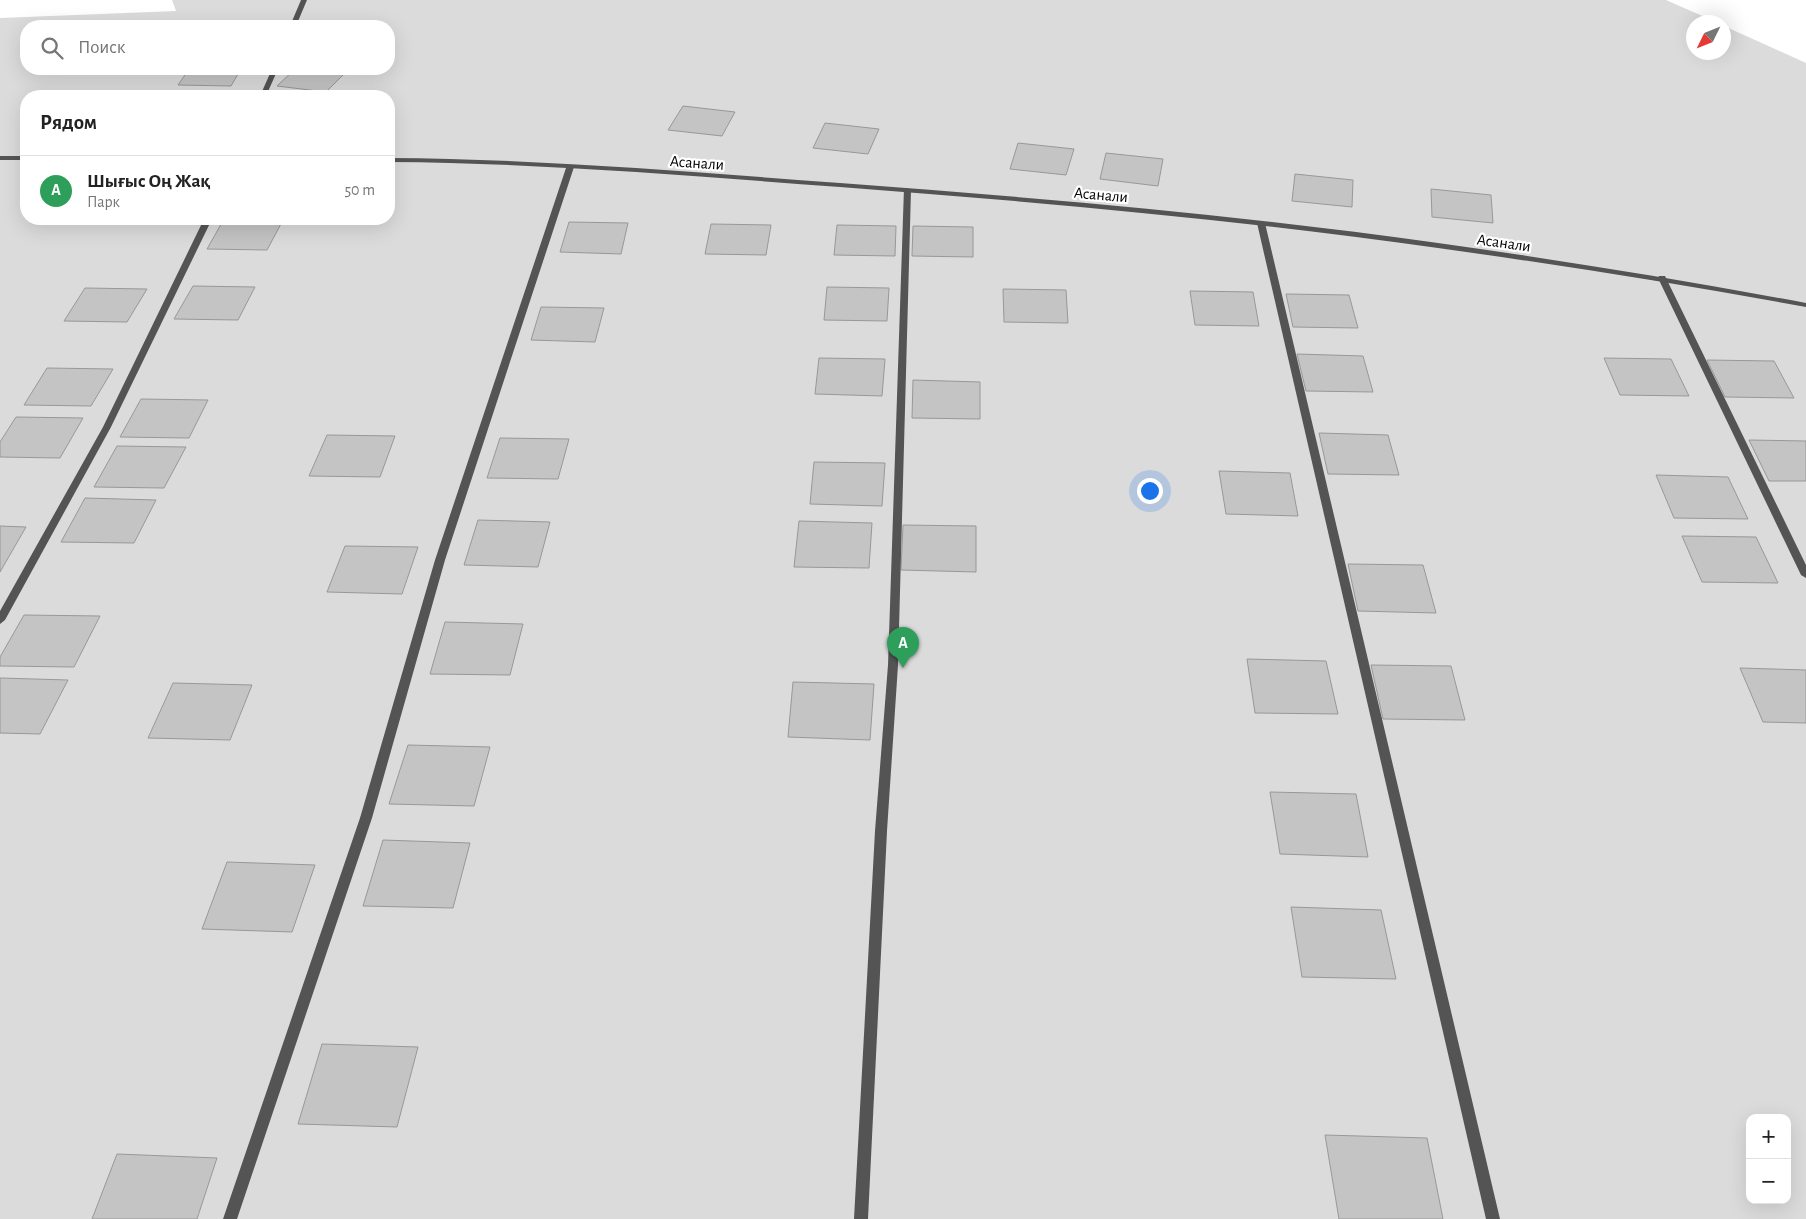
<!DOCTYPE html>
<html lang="ru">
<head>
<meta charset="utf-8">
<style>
  body { margin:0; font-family:"Alegreya Sans",sans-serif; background:#f2f2f2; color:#222 }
  .controls { position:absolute; right:15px; bottom:15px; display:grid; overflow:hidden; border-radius:10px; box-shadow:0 5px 20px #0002 }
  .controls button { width:45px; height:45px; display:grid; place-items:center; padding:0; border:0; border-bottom:1px solid #e0e0e0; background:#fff; color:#222; font:25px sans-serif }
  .compass { position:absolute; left:1686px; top:15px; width:45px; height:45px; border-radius:50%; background:#fff; box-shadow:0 5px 20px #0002; rotate:227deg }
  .you { position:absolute; left:1149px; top:490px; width:18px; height:18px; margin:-12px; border:4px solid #fff; border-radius:50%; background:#1a73e8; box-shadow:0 0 0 8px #1a73e833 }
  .badge { display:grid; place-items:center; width:32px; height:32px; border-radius:50%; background:#000; color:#fff; font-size:16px; font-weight:700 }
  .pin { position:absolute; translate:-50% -41px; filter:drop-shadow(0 1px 2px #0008) }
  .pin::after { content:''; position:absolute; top:26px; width:18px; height:15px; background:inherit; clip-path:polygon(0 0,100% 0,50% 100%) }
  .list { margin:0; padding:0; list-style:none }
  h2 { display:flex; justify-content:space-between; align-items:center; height:65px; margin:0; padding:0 20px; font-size:21px }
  h2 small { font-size:16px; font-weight:400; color:#767676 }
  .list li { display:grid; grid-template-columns:32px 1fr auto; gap:15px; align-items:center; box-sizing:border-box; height:70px; padding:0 20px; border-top:1px solid #e0e0e0 }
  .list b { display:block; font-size:19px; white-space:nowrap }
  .list p { margin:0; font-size:16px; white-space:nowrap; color:#767676 }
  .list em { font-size:16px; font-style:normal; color:#767676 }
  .icon { flex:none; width:28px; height:28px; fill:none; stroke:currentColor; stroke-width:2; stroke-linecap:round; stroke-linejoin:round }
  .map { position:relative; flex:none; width:1806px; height:1219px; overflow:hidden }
  .search { position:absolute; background:#fff; box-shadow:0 5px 20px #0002; left:20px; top:20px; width:375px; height:55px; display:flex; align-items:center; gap:12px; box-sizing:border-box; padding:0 18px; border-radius:20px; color:#767676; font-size:19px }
  .panel { position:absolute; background:#fff; box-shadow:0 5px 20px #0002; left:20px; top:90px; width:375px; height:135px; border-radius:20px }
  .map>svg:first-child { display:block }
</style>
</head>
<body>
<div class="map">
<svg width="1806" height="1219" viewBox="0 0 1806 1219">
  <rect width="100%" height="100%" fill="#fff"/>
  <!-- green -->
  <path fill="#dbdbdb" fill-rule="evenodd" d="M172,0H1666L1716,22H1694V52H1724V26L1806,63V1219H0V18L176,11ZM26,26H389V69H26ZM26,96H389V219H26ZM1750,1118H1787V1200H1750Z"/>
  <!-- building -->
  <path fill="#c4c4c4" stroke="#989898" d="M189,69H241L231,86L178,85Z
    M295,69H349L326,92L277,86Z
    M683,106L735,112L722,136L668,130Z
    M825,123L879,129L868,154L813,148Z
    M1018,143L1074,149L1066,175L1010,169Z
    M1106,153L1163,159L1158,186L1100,179Z
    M1295,174L1353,180L1352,207L1292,201Z
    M1431,189L1491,195L1493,223L1432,217Z
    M121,219H180L179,221Z
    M224,219L283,220L267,250L207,249Z
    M569,222L628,223L621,254L560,252Z
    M711,224L771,225L766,255L705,254Z
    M837,225L896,226L895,256L834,255Z
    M913,226L973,227V257L912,256Z
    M193,286L255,287L238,320L174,319Z
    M827,287L889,288L887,321L824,320Z
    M85,288L147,289L127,322L64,321Z
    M1003,289L1066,290L1068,323L1004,322Z
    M1190,291L1253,292L1259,326L1195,325Z
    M1286,294L1349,295L1358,328L1293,327Z
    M541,307L604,308L595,342L531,340Z
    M1297,354L1363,356L1373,392L1306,391Z
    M819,358L885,359L882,396L815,394Z
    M1604,358L1671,359L1689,396L1620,395Z
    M1707,360L1774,361L1794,398L1725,397Z
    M47,368L113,369L91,406L24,405Z
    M913,380L980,382V419L912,418Z
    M141,399L208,400L189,438L120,437Z
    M16,417L83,418L60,458L0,457V442Z
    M1319,433L1388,435L1399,475L1328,474Z
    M327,435L395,436L380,477L309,476Z
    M500,438L569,439L558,479L487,478Z
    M1749,440L1806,441V481H1769Z
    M117,446L186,447L164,488L94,487Z
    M814,462L885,463L882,506L810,504Z
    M1219,471L1290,473L1298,516L1226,514Z
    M1656,475L1728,477L1748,519L1674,518Z
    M85,498L156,500L134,543L61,542Z
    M478,520L550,522L538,567L464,565Z
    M799,521L872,523L869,568L794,567Z
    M903,525L976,526V572L901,570Z
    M0,526L26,527L0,572Z
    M1682,536L1756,537L1778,583L1702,582Z
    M345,546L418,547L402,594L327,592Z
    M1348,564L1423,565L1436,613L1358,611Z
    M24,615L100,616L74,667L0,666V657Z
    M445,622L523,624L510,675L430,674Z
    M1247,659L1326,661L1338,714L1255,713Z
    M1371,665L1451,666L1465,720L1383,719Z
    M1740,668L1806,670V723L1763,722Z
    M0,678L68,680L40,734L0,733Z
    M793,682L874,684L870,740L788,737Z
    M173,683L252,685L230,740L148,738Z
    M408,745L490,747L474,806L389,804Z
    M1270,792L1356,794L1368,857L1280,854Z
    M383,840L470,843L453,908L363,906Z
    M227,862L315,865L292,932L202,929Z
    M1291,907L1381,910L1396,979L1302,977Z
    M322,1044L418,1047L397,1127L298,1124Z
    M1325,1135L1427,1138L1443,1219H1339Z
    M117,1154L217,1158L197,1219H92Z"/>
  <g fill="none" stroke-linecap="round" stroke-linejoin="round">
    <!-- service -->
    <path fill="#545454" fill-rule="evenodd" d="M567,165H573L574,167L445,560L372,818L237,1219H223L360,818L435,560Z
      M904,188H907L911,190L898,665L887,831L868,1219H854L875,831L888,665Z
      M204,219H212L111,427L5,620L0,624V611L103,427Z
      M1258,221H1261L1265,223L1500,1219H1486L1257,223Z
      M1659,276H1665L1666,278L1806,565V578L1801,575L1658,278Z"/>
    <!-- minor -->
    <path fill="#545454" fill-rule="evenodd" d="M301,0H307L296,26H290Z
      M272,69H278L266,96H260Z
      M0,156H26V160H0Z
      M389,158C540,159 690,172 840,183C1040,198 1240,215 1438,243C1561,260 1684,280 1806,303V307C1684,285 1561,265 1438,248C1240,220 1040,202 840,187C690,176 540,163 389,162Z"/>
  </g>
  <g text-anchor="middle" stroke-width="4.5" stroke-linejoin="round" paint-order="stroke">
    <!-- far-street labels -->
    <g font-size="16" fill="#000" stroke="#fff">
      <text transform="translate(697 162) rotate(4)" y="6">Асанали</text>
      <text transform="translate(1101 194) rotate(5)" y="6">Асанали</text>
      <text transform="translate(1504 242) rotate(8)" y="6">Асанали</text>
    </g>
  </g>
</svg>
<div class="controls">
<button>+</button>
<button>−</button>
</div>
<svg class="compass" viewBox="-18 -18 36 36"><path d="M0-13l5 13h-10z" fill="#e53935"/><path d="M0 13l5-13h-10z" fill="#767676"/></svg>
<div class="you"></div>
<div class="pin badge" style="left:903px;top:668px;background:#2e9e5b">A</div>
<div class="search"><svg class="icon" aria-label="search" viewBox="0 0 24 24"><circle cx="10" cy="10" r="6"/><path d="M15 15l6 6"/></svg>Поиск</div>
<section class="panel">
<h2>Рядом<small></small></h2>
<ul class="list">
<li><span class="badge" style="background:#2e9e5b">A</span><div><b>Шығыс Оң Жақ</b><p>Парк</p></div><em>50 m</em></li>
</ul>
</section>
</div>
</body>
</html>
